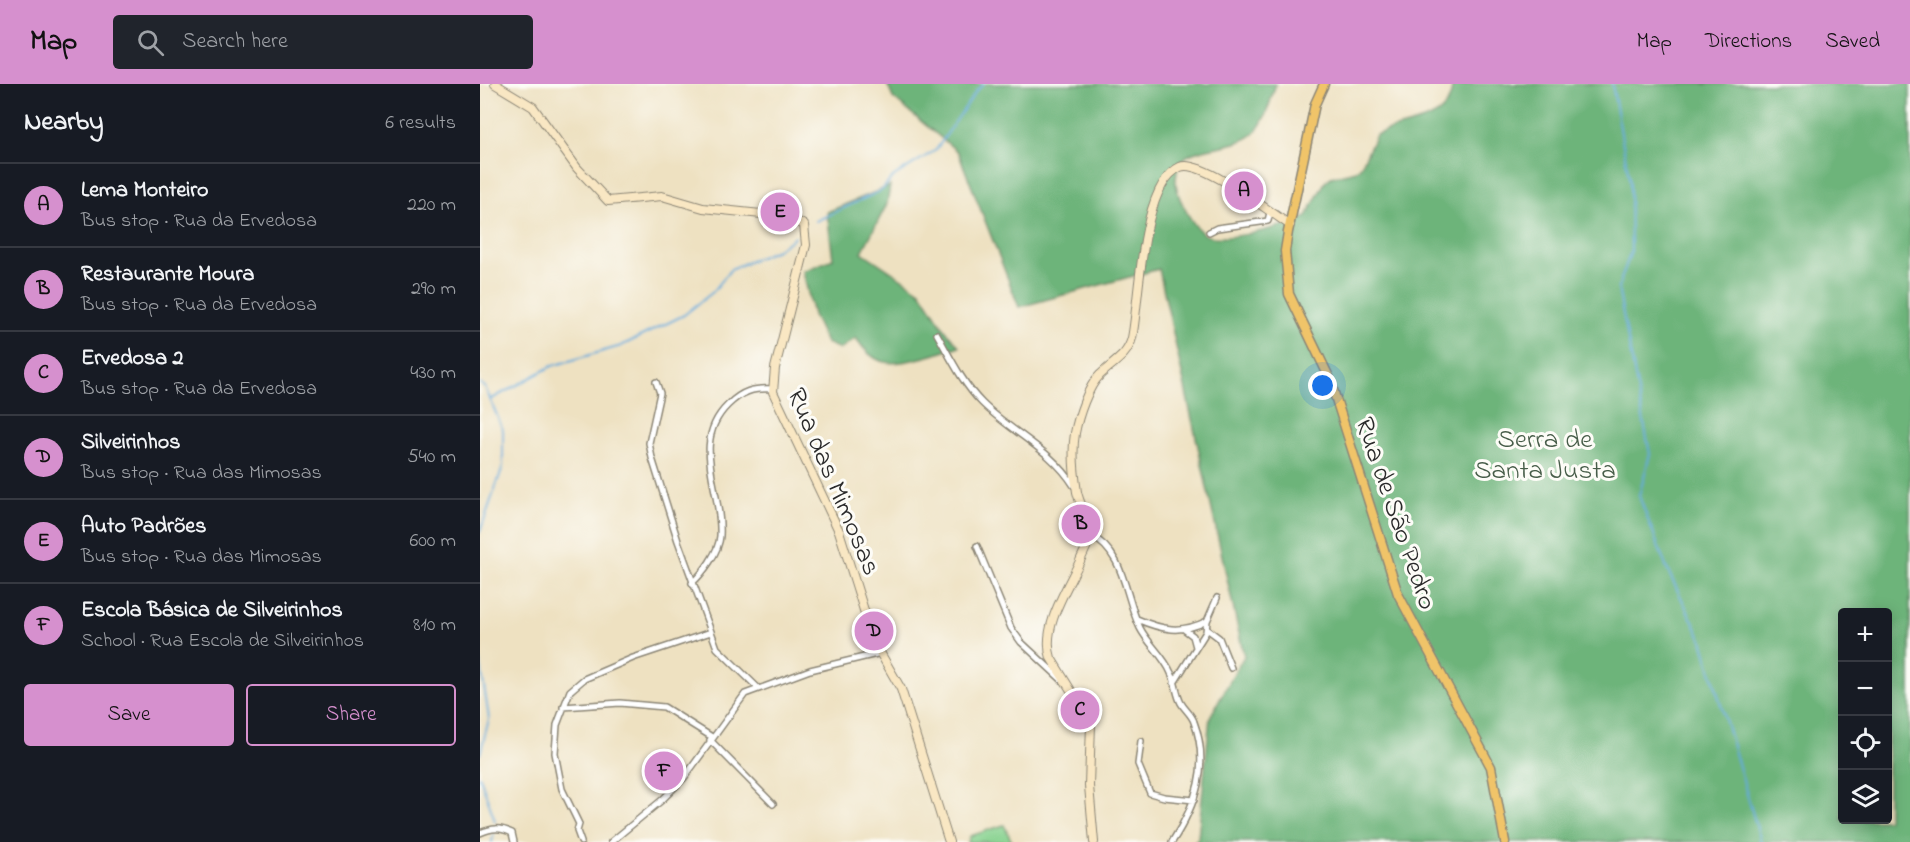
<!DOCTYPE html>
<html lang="en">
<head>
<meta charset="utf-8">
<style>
  body { margin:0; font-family:"Indie Flower",sans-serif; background:#20242c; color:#f1f3f6 }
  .controls { position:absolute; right:18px; bottom:18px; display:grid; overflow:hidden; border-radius:6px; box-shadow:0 3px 15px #0003 }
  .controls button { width:54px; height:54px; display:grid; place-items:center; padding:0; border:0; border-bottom:2px solid #363941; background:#171b24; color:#f1f3f6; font:30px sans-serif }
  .you { position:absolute; left:843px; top:302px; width:21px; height:21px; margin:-15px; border:4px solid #fff; border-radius:50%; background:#1a73e8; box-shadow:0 0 0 9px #1a73e833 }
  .badge { display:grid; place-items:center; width:39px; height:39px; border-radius:50%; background:#d690ce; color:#111; font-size:20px; font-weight:700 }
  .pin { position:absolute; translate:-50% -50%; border:3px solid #fff; box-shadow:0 2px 6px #0006 }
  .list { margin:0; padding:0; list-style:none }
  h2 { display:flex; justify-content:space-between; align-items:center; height:78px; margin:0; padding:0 24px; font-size:26px }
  h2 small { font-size:20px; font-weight:400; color:#9ea1a6 }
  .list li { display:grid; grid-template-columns:39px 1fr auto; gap:18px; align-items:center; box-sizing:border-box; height:84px; padding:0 24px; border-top:2px solid #363941 }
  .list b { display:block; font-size:22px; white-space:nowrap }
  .list p { margin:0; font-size:20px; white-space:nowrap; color:#9ea1a6 }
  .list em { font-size:20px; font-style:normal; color:#9ea1a6 }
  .actions { display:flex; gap:12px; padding:18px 24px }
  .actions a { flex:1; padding:14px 0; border:2px solid #d690ce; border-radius:6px; text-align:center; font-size:21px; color:#d690ce }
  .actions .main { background:#d690ce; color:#111 }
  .icon { flex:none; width:33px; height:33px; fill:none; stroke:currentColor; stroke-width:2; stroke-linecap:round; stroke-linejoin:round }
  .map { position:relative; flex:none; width:1430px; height:758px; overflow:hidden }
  header { display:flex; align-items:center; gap:36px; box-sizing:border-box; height:84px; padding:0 30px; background:#d690ce; color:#111 }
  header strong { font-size:28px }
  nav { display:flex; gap:33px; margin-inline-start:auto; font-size:21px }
  .search { width:420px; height:54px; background:#20242c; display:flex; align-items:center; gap:15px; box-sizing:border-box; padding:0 21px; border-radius:6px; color:#9ea1a6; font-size:22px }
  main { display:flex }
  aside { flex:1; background:#171b24 }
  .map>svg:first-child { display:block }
</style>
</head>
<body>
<header>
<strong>Map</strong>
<div class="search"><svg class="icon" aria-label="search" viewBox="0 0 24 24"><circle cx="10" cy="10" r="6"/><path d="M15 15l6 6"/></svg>Search here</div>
<nav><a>Map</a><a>Directions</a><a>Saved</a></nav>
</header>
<main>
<aside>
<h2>Nearby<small>6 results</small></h2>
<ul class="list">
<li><span class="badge">A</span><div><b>Lema Monteiro</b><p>Bus stop · Rua da Ervedosa</p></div><em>220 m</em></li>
<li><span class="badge">B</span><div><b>Restaurante Moura</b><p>Bus stop · Rua da Ervedosa</p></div><em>290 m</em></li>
<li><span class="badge">C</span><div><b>Ervedosa 2</b><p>Bus stop · Rua da Ervedosa</p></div><em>430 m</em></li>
<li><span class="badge">D</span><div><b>Silveirinhos</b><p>Bus stop · Rua das Mimosas</p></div><em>540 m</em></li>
<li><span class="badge">E</span><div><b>Auto Padrões</b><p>Bus stop · Rua das Mimosas</p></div><em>600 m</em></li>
<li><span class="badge">F</span><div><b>Escola Básica de Silveirinhos</b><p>School · Rua Escola de Silveirinhos</p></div><em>810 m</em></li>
</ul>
<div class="actions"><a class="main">Save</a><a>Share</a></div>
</aside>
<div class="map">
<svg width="1430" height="758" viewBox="0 0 1430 758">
  <rect width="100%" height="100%" fill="#fdfcf7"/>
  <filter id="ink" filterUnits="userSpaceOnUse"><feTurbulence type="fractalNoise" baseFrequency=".0167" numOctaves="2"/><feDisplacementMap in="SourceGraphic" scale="12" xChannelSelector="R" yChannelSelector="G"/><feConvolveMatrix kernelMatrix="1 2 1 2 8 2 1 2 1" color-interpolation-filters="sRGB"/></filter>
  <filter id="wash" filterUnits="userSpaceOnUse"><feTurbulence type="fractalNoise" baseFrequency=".008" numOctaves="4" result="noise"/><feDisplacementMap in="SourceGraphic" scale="24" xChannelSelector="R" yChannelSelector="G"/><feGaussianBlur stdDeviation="1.35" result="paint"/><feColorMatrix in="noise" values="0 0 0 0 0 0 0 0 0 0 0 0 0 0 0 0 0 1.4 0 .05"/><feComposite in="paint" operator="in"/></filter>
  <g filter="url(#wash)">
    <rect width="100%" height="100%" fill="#eee1c1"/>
    <!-- green -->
    <path fill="#87d28f" stroke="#597e5d" stroke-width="1.5" d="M524,741L532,758H488L490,752Z"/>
    <!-- forest -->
    <path fill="#6db47a" stroke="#4c7052" stroke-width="1.5" fill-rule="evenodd" d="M407,0H796C790,16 786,38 773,50C754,67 708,60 699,81C693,95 696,108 703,121C708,131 715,144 724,150C740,161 809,141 826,133L845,98L851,93L876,87L881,82L896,51C924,37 972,42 972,0H1430V758H714L718,754L730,633L764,572L679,185L539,223L478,68L413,14ZM1362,528H1408V736H1362Z
      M410,102L407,120L382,168L440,207L465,246L479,262C464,268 420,282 405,278C393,276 382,263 376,254L360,265L346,259L333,231L323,187L353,175L347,128Z"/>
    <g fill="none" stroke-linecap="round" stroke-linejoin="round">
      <!-- stream -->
      <path stroke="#65aada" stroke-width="2" d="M1132,0L1150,99L1151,167L1138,204L1170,370L1159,412L1187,485L1222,556L1281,758
        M336,137L402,106L414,92L456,66L497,6L504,0
        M0,299L5,303L23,346V382L0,448
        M10,316L72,282L141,262L204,231L233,208L251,185L297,166L315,153
        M0,576L9,635L0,670
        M0,693L15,737
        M12,758L14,749"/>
    </g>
  </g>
  <g filter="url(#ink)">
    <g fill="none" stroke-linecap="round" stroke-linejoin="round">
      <!-- street casing -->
      <g stroke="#8c8676" stroke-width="8">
        <path id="street" d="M729,148L737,144L788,137L790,128
          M457,250C470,273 483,300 502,319C532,349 572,366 594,402
          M176,298L180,309L169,359L172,374L198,457L237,564L277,603
          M610,451C646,470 644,511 660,544C668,560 684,572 691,589C696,598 696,610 701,619C705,626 712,631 714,638C730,681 716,721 692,758
          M497,462L531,544L541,558L582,596
          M212,499C223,489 239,468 240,452C243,407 209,359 248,321C262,307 273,304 293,305
          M657,535C682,546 701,550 727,537L737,514
          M727,545L739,554L751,584
          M705,546L713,552L716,563
          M694,599L726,548L727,537
          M83,623L140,619L184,623L232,653
          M230,656L293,720
          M661,657L658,680L670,709L684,713L714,716
          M0,749C12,744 20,743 32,749L34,758
          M101,758L97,747L99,740L82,705L75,669L77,641L90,607L104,595L153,574L231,548
          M131,758L182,716L204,694L265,610L330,586L401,569"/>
      </g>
      <!-- secondary casing -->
      <g stroke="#8c8676" stroke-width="10">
        <path id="secondary" d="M15,0L53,23L97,84L128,117L182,112L223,124L310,133L324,141L326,161L295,284L293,308L359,447L394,558L421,605L469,758
          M614,758L609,702L611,639L571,574C561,543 587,505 600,477C603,469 609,460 610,451C610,437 600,422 597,408C594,389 592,367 595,349C598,333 608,302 620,291C633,278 647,273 652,254C660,216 660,101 700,83C720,74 790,128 810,141"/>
      </g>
      <!-- primary casing -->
      <g stroke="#8c8676" stroke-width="11">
        <path id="primary" d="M844,0L835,20L808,148L805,167L809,210L849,293L918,510L1011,683L1025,758"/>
      </g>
      <!-- street -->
      <use href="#street" stroke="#fff" stroke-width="5"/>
      <!-- secondary -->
      <use href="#secondary" stroke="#f9e7c3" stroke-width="8"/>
      <!-- primary -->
      <use href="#primary" stroke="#f0c469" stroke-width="8"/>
    </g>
  </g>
  <g text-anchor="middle" stroke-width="6" stroke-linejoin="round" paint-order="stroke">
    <!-- park labels -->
    <g font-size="27" fill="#475d49" stroke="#fdfcf7">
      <text x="1065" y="363">Serra de<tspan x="1065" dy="31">Santa Justa</tspan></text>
    </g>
    <!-- street labels -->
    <g font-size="27" fill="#2b2b2b" stroke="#fdfcf7">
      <text transform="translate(355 397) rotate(67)" y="9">Rua das Mimosas</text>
      <text transform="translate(917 429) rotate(71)" y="9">Rua de São Pedro</text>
    </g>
  </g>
</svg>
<div class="controls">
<button>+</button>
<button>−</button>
<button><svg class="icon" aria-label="locate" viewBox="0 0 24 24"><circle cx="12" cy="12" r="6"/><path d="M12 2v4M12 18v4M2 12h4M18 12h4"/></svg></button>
<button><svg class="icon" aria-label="layers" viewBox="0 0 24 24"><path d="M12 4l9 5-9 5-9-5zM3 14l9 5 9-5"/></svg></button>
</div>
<div class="you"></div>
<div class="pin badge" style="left:764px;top:107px">A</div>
<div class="pin badge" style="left:601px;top:440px">B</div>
<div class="pin badge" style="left:600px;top:626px">C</div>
<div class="pin badge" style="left:394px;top:547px">D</div>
<div class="pin badge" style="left:300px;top:128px">E</div>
<div class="pin badge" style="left:184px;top:687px">F</div>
</div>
</main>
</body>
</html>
